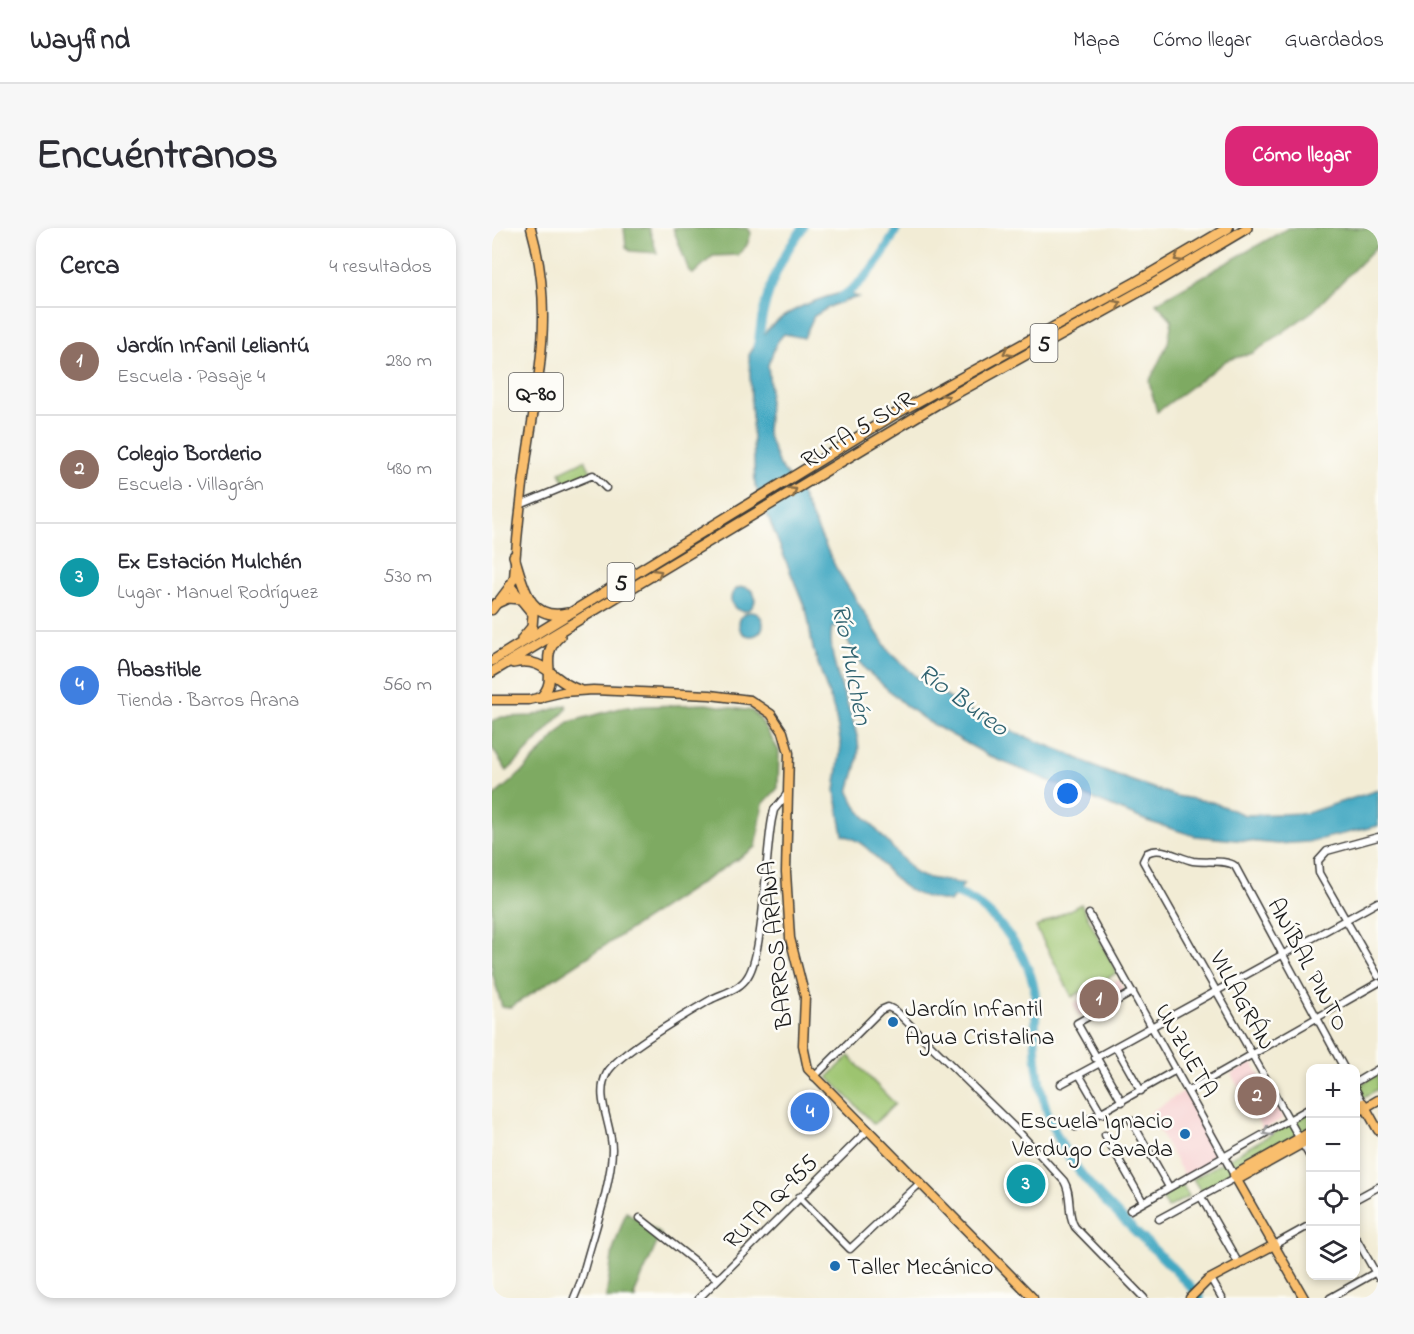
<!DOCTYPE html>
<html lang="es">
<head>
<meta charset="utf-8">
<style>
  body { margin:0; font-family:"Indie Flower",sans-serif; background:#f7f7f7; color:#2b2b33 }
  .controls { position:absolute; right:18px; bottom:18px; display:grid; overflow:hidden; border-radius:12px; box-shadow:0 3px 9px #0003 }
  .controls button { width:54px; height:54px; display:grid; place-items:center; padding:0; border:0; border-bottom:2px solid #e1e1e2; background:#fff; color:#2b2b33; font:30px sans-serif }
  .you { position:absolute; left:576px; top:566px; width:21px; height:21px; margin:-15px; border:4px solid #fff; border-radius:50%; background:#1a73e8; box-shadow:0 0 0 9px #1a73e833 }
  .badge { display:grid; place-items:center; width:39px; height:39px; border-radius:50%; background:#db2777; color:#fff; font-size:20px; font-weight:700 }
  .pin { position:absolute; translate:-50% -50%; border:3px solid #fff; box-shadow:0 2px 6px #0006 }
  .list { margin:0; padding:0; list-style:none }
  h2 { display:flex; justify-content:space-between; align-items:center; height:78px; margin:0; padding:0 24px; font-size:26px }
  h2 small { font-size:20px; font-weight:400; color:#7c7c81 }
  .list li { display:grid; grid-template-columns:39px 1fr auto; gap:18px; align-items:center; box-sizing:border-box; height:108px; padding:0 24px; border-top:2px solid #e1e1e2 }
  .list b { display:block; font-size:22px; white-space:nowrap }
  .list p { margin:0; font-size:20px; white-space:nowrap; color:#7c7c81 }
  .list em { font-size:20px; font-style:normal; color:#7c7c81 }
  .icon { flex:none; width:33px; height:33px; fill:none; stroke:currentColor; stroke-width:2; stroke-linecap:round; stroke-linejoin:round }
  .map { position:relative; flex:none; width:886px; height:1070px; overflow:hidden; border-radius:18px }
  header { display:flex; align-items:center; gap:36px; box-sizing:border-box; height:84px; padding:0 30px; background:#fff; border-bottom:2px solid #e1e1e2 }
  header strong { font-size:28px }
  nav { display:flex; gap:33px; margin-inline-start:auto; font-size:21px }
  .intro { display:flex; align-items:center; justify-content:space-between; box-sizing:border-box; height:144px; padding:0 36px }
  h1 { margin:0; font-size:42px }
  .button { padding:15px 27px; border-radius:18px; background:#db2777; color:#fff; font-size:21px; font-weight:700 }
  main { display:flex; gap:36px; padding:0 36px }
  aside { flex:1; background:#fff; border-radius:18px; box-shadow:0 3px 9px #0003 }
  .map>svg:first-child { display:block }
</style>
</head>
<body>
<header>
<strong>Wayfind</strong>
<nav><a>Mapa</a><a>Cómo llegar</a><a>Guardados</a></nav>
</header>
<div class="intro"><h1>Encuéntranos</h1><a class="button">Cómo llegar</a></div>
<main>
<aside>
<h2>Cerca<small>4 resultados</small></h2>
<ul class="list">
<li><span class="badge" style="background:#8d6e63">1</span><div><b>Jardín Infanil Leliantú</b><p>Escuela · Pasaje 4</p></div><em>280 m</em></li>
<li><span class="badge" style="background:#8d6e63">2</span><div><b>Colegio Borderio</b><p>Escuela · Villagrán</p></div><em>480 m</em></li>
<li><span class="badge" style="background:#0f9aa8">3</span><div><b>Ex Estación Mulchén</b><p>Lugar · Manuel Rodríguez</p></div><em>530 m</em></li>
<li><span class="badge" style="background:#3f7fe0">4</span><div><b>Abastible</b><p>Tienda · Barros Arana</p></div><em>560 m</em></li>
</ul>
</aside>
<div class="map">
<svg width="886" height="1070" viewBox="0 0 886 1070">
  <rect width="100%" height="100%" fill="#fdfcf7"/>
  <filter id="ink" filterUnits="userSpaceOnUse"><feTurbulence type="fractalNoise" baseFrequency=".0167" numOctaves="2"/><feDisplacementMap in="SourceGraphic" scale="12" xChannelSelector="R" yChannelSelector="G"/><feConvolveMatrix kernelMatrix="1 2 1 2 8 2 1 2 1" color-interpolation-filters="sRGB"/></filter>
  <filter id="wash" filterUnits="userSpaceOnUse"><feTurbulence type="fractalNoise" baseFrequency=".008" numOctaves="4" result="noise"/><feDisplacementMap in="SourceGraphic" scale="24" xChannelSelector="R" yChannelSelector="G"/><feGaussianBlur stdDeviation="1.35" result="paint"/><feColorMatrix in="noise" values="0 0 0 0 0 0 0 0 0 0 0 0 0 0 0 0 0 1.4 0 .05"/><feComposite in="paint" operator="in"/></filter>
  <g filter="url(#wash)">
    <rect width="100%" height="100%" fill="#f2ecd5"/>
    <!-- built -->
    <path fill="#f7cfd0" d="M627,751L633,766L588,789L581,776Z
      M760,834L792,890L771,902L739,846Z
      M692,863L729,928L693,949L657,885Z"/>
    <!-- green -->
    <path fill="#9dc470" stroke="#5c7046" stroke-width="1.5" d="M93,232L99,244L73,256L68,244Z
      M589,676L625,745L580,769L544,699Z
      M357,828L403,876L382,896L336,849Z
      M886,846V861L864,874V859Z
      M818,884V899L737,944L739,948L710,965L701,951Z
      M690,956L697,968L676,980L669,968Z"/>
    <!-- forest -->
    <path fill="#7eaa62" stroke="#4d633f" stroke-width="1.5" d="M132,0H157L165,25L138,23L134,19Z
      M181,0H256L259,5L255,17L246,27L221,28L201,46L197,43Z
      M796,0H886V17L821,83L761,125L735,132L665,184L657,154L676,115L680,92L664,75Z
      M214,476L260,483L268,491L287,523L286,560L271,576L264,619L19,779H10L0,744V573L3,567L29,545L77,494L132,479Z
      M74,477L75,481C55,501 37,524 15,543L0,520V493L10,489L40,488Z
      M134,984L169,1006L142,1067L144,1070H114L121,1022Z"/>
    <!-- water -->
    <path fill="#42a8c2" stroke="#2f626f" stroke-width="1.5" d="M352,64L366,69L341,77L322,88L312,110L292,106L285,114L276,137L278,159L275,205L287,237L308,264L344,340L396,422L427,451L473,480L512,500L577,526L609,542L684,568L720,574L753,587L815,585L886,562V598L816,614L786,616L703,608L655,593L499,529L435,493L414,478L372,440L347,399H340C334,435 360,478 366,513C369,530 361,548 357,564L365,580L423,645L431,649L472,656L458,674C442,671 427,669 414,660C389,642 382,616 351,607L343,563L349,517L343,485L321,421L315,385L263,257L257,127C277,89 312,74 352,64Z
      M239 371a12 12 0 1 1 24 0a12 12 0 1 1-24 0Z
      M247 396a12 12 0 1 1 24 0a12 12 0 1 1-24 0Z"/>
    <g fill="none" stroke-linecap="round" stroke-linejoin="round">
      <!-- river -->
      <path stroke="#42a8c2" stroke-width="9" d="M346,71C375,53 390,30 405,0
        M266,122C268,79 284,34 311,0
        M455,663C493,669 532,719 541,755C546,773 543,792 543,810C544,847 552,886 571,919C602,974 667,1019 708,1070"/>
    </g>
  </g>
  <g filter="url(#ink)">
    <g fill="none" stroke-linecap="round" stroke-linejoin="round">
      <!-- minor casing -->
      <g stroke="#3c3b38" stroke-width="9">
        <path id="minor" d="M28,277L101,247L114,260
          M886,609L835,623L826,633L827,645L886,748
          M597,686L742,947
          M624,819L649,863
          M603,830L886,674
          M588,848L610,886
          M322,849L389,782L396,779L404,783L527,904L572,953C581,968 574,985 583,999L652,1070
          M864,854L886,841
          M569,856L606,836
          M864,862L871,875
          M696,863L886,755
          M630,874L585,795L641,764
          M639,892L677,959
          M583,899L684,842
          M613,907L651,974
          M818,929L651,633L655,625C669,617 686,630 701,633C714,635 733,631 743,638L852,840
          M307,969L358,1021L427,956
          M709,969L747,1036
          M864,971L886,959
          M638,982L818,880
          M148,990L225,1051
          M667,991L743,950
          M864,1010L886,1049
          M782,1017L818,997
          M719,1051L730,1070
          M82,1070L89,1053C98,1016 120,957 120,921C120,896 102,868 115,845C126,825 196,785 218,772C231,765 248,762 256,748C272,723 273,627 280,591L282,582L295,566
          M207,1070L375,903
          M838,1070L886,1043"/>
      </g>
      <!-- major casing -->
      <g stroke="#3c3b38" stroke-width="11">
        <path id="major" d="M0,382L18,358L22,350C25,308 29,268 35,227C47,146 62,81 39,0
          M0,472H37L71,464L101,462L218,467L258,472L279,486L291,504L297,525L294,644L298,710L313,769L311,817L316,841L541,1070
          M871,875L886,902
          M864,885L886,872
          M745,952L815,913
          M698,1070L716,1052L782,1017
          M812,1070L742,947L818,904"/>
      </g>
      <!-- highway casing -->
      <g stroke="#3c3b38" stroke-width="12">
        <path id="highway" d="M22,328C31,356 36,394 75,385
          M18,358L41,386L40,399L30,411
          M3,376L16,370L28,371
          M0,433L405,185L644,54L736,0
          M21,435C53,428 60,453 87,462
          M0,444L445,176L654,60L755,0
          M48,470C70,450 43,430 68,408"/>
      </g>
      <!-- minor -->
      <use href="#minor" stroke="#fff" stroke-width="6"/>
      <!-- major -->
      <use href="#major" stroke="#f9be6d" stroke-width="8"/>
      <!-- highway -->
      <use href="#highway" stroke="#f9be6d" stroke-width="9"/>
    </g>
    <!-- one-way arrows -->
    <defs><path id="oneway-chevron" d="M-2-3.5L2.5 0L-2 3.5" fill="none" stroke-width="1.6" stroke-linecap="round" stroke-linejoin="round" transform="scale(1.5)"/></defs>
    <g stroke="#8a6d44">
      <use href="#oneway-chevron" transform="translate(686 30) rotate(149)"/>
      <use href="#oneway-chevron" transform="translate(625 76) rotate(-29)"/>
      <use href="#oneway-chevron" transform="translate(515 124) rotate(152)"/>
      <use href="#oneway-chevron" transform="translate(454 170) rotate(-30)"/>
      <use href="#oneway-chevron" transform="translate(301 263) rotate(-32)"/>
      <use href="#oneway-chevron" transform="translate(166 345) rotate(-31)"/>
    </g>
    <use stroke="#999" href="#oneway-chevron" transform="translate(775 904) rotate(151)"/>
  </g>
  <!-- markers -->
  <g fill="#1f6fb2" stroke="#fdfcf7" stroke-width="2">
    <circle cx="401" cy="794" r="6"/>
    <circle cx="693" cy="906" r="6"/>
    <circle cx="343" cy="1038" r="6"/>
  </g>
  <g text-anchor="middle" stroke-width="5" stroke-linejoin="round" paint-order="stroke">
    <!-- shield labels -->
    <g fill="#fdfcf7" stroke="#605f5e" stroke-width="1.5">
      <rect x="538.5" y="96" width="27" height="38" rx="4.5"/>
      <rect x="17" y="145" width="54" height="38" rx="4.5"/>
      <rect x="115.5" y="335" width="27" height="38" rx="4.5"/>
    </g>
    <g font-size="22" font-weight="bold" fill="#1c1c1c">
      <text x="552" y="123">5</text>
      <text x="44" y="172">Q-80</text>
      <text x="129" y="362">5</text>
    </g>
    <!-- street labels -->
    <g font-size="24" fill="#1c1c1c" stroke="#fdfcf7">
      <text transform="translate(365 201) rotate(-31)" y="8">RUTA 5 SUR</text>
      <text transform="translate(283 717) rotate(-96)" y="8">BARROS ARANA</text>
      <text transform="translate(817 736) rotate(62)" y="8">ANÍBAL PINTO</text>
      <text transform="translate(751 772) rotate(61)" y="8">VILLAGRÁN</text>
      <text transform="translate(695 822) rotate(61)" y="8">UNZUETA</text>
      <text transform="translate(278 973) rotate(-45)" y="8">RUTA Q-955</text>
    </g>
    <!-- poi labels -->
    <g font-size="24" fill="#1c1c1c" stroke="#fdfcf7" text-anchor="start">
      <text x="413" y="788">Jardín Infantil<tspan x="413" dy="28">Agua Cristalina</tspan></text>
      <text x="681" y="900" text-anchor="end">Escuela Ignacio<tspan x="681" dy="28">Verdugo Cavada</tspan></text>
      <text x="355" y="1046">Taller Mecánico</text>
    </g>
    <!-- water labels -->
    <g font-size="26" font-style="italic" fill="#2f626f" stroke="#fdfcf7">
      <text transform="translate(361 436) rotate(79)" y="9">Río Mulchén</text>
      <text transform="translate(472 471) rotate(36)" y="9">Río Bureo</text>
    </g>
  </g>
</svg>
<div class="controls">
<button>+</button>
<button>−</button>
<button><svg class="icon" aria-label="locate" viewBox="0 0 24 24"><circle cx="12" cy="12" r="6"/><path d="M12 2v4M12 18v4M2 12h4M18 12h4"/></svg></button>
<button><svg class="icon" aria-label="layers" viewBox="0 0 24 24"><path d="M12 4l9 5-9 5-9-5zM3 14l9 5 9-5"/></svg></button>
</div>
<div class="you"></div>
<div class="pin badge" style="left:607px;top:771px;background:#8d6e63">1</div>
<div class="pin badge" style="left:765px;top:868px;background:#8d6e63">2</div>
<div class="pin badge" style="left:534px;top:956px;background:#0f9aa8">3</div>
<div class="pin badge" style="left:318px;top:884px;background:#3f7fe0">4</div>
</div>
</main>
</body>
</html>
